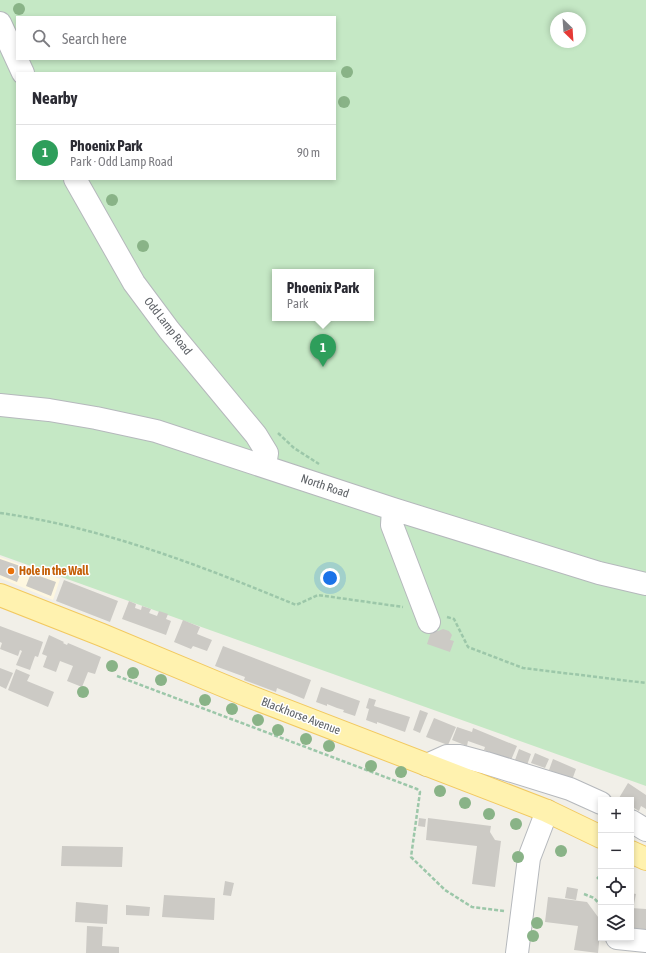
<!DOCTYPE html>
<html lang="en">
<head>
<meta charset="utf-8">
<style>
  body { margin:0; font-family:"Asap Condensed",sans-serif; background:#f2f2f3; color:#2b2b33 }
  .controls { position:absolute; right:12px; bottom:12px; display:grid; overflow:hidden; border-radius:0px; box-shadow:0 2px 6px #0003 }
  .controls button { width:36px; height:36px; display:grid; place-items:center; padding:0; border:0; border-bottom:1px solid #e1e1e2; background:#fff; color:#2b2b33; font:20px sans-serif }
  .compass { position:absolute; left:550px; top:12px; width:36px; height:36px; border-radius:50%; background:#fff; box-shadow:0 2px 6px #0003; rotate:155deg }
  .you { position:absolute; left:330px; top:578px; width:14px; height:14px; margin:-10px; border:3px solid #fff; border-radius:50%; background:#1a73e8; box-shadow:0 0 0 6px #1a73e833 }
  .badge { display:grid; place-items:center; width:26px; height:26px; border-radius:50%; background:#7c3aed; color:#fff; font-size:13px; font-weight:700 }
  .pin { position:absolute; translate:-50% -33px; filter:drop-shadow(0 1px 2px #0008) }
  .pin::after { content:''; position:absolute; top:21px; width:14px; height:12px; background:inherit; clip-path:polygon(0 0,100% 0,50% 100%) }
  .popup { position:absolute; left:272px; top:269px; width:102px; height:52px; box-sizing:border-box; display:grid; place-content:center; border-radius:0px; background:#fff; filter:drop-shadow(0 1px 3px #0005); font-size:13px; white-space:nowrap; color:#7c7c81 }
  .popup b { font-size:15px; color:#2b2b33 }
  .popup::after { content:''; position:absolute; left:50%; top:100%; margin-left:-8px; border:8px solid transparent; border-top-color:#fff }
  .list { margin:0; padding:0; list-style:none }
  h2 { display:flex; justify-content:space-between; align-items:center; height:52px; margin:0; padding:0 16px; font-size:17px }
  h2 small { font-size:13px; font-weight:400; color:#7c7c81 }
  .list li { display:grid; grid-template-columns:26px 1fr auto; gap:12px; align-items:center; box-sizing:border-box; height:56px; padding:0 16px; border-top:1px solid #e1e1e2 }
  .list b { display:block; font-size:15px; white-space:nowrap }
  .list p { margin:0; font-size:13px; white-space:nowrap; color:#7c7c81 }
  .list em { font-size:13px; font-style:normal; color:#7c7c81 }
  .icon { flex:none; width:22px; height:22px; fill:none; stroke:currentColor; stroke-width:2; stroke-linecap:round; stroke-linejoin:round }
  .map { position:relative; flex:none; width:646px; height:953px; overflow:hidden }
  .search { position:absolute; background:#fff; box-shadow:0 2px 6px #0003; left:16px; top:16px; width:320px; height:44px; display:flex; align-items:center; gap:10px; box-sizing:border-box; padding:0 14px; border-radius:0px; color:#7c7c81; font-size:15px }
  .panel { position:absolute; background:#fff; box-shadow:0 2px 6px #0003; left:16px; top:72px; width:320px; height:108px; border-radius:0px }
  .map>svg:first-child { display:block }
</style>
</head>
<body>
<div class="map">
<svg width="646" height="953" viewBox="0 0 646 953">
  <rect width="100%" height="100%" fill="#f1efe8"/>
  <!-- commercial -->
  <path fill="#fef7e0" d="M0,557L60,579L53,600L0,578Z"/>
  <!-- green -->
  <path fill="#c5e8c5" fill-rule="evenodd" d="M0,0H646V786L0,555ZM17,17H335V59H17ZM556,18H580V42H556ZM17,73H335V179H17ZM275,272H371V318H275Z"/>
  <!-- building -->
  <path fill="#cccac5" d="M0,559L23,567L17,582L0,575Z
    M31,573L56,582L51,596L26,586Z
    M64,580L118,601L110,622L56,601Z
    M129,601L136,604L135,608L141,610L142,606L151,609L149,613L157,616L159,611L168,614L166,619L171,621L166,635L122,619Z
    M183,620L200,627L197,634L212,640L207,651L193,646L191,649L174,642Z
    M0,626L43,642L38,657L35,656L30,670L16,665L22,651L20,650L18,656L0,649L2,643L0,642Z
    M432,629L438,631L443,629L449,631L452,635L450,640L454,641L450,652L427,644Z
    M49,635L64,642L63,643L67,645L68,643L101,657L95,674L88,672L82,687L67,681L73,666L60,661L56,672L43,667L47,656L42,654Z
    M223,646L311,680L304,699L277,688L276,692L244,680L245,677L215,666Z
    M0,668L13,673L6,689L0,686Z
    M16,669L30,675L27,681L54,692L48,707L8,690Z
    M321,687L360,701L355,716L343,712L344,710L337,708L327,704V706L316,702Z
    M369,698L376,700L374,706L410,717L405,732L377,722V724L366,720L369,709L366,708Z
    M420,710L428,713L420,733L413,730Z
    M434,718L456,727L448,745L426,737Z
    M457,727L472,732L473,728L517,746L511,760L484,750L485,747L468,741L467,746L452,740Z
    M519,749L531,754L527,765L515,760Z
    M535,753L549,759L545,768L531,763Z
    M553,759L576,769L572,780L549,770Z
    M628,783L646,795V809L641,806L639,811L631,806V800H622L619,798Z
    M419,818L426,819L425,827L418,826Z
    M428,818L491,826L490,832L495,840L501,841L495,887L472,884L477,846L426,840Z
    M62,846L123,847L122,867L61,866Z
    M225,881L234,883L231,896L223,895Z
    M567,887L578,889L576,900L565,898Z
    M631,893L636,894L634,904H631Z
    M164,895L215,898L214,920L162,917Z
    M548,897L587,902L601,921L598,953L574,950L578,926L545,922Z
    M76,902L108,905L107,924L75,922Z
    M126,905L150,907L149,916L126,915Z
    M631,908L646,909V933L631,932Z
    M87,926L103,927L102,946L119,947V953H86Z"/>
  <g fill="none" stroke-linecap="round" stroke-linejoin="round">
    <!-- minor casing -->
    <g stroke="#b5b8bc" stroke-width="24">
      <path id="minor" d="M0,23L23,73
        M75,179L134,283L169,330L256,435L267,453L265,466
        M0,405L49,410L96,418L156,431L393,509L599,573L646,584
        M393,509L392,525L429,622
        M427,765L447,756H460L486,763L570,789L601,803
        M631,821L646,830
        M617,938L646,941
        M517,953L529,858L547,811"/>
    </g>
    <!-- major casing -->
    <g stroke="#f2c960" stroke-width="24">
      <path id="major" d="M0,595L102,635L246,695L547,811L601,837
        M631,852L646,859"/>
    </g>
    <!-- path -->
    <path stroke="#9cc7a9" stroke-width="2.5" stroke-dasharray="4 2" stroke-linecap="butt" d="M278,433L294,448L319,464
      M0,513C101,527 202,566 296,605L318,595L403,607
      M447,617L454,619L468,647L523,668L646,683
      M117,676L417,789L420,792L411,857L445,890L472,907L504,911
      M597,877L601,881
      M584,894L594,898L601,906"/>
    <!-- minor -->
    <use href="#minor" stroke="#fff" stroke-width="22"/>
    <!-- major -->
    <use href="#major" stroke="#fff2af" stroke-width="22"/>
  </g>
  <!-- trees -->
  <g fill="#89b387">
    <circle cx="19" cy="9" r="6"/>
    <circle cx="347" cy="72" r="6"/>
    <circle cx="344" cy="102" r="6"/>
    <circle cx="112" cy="200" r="6"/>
    <circle cx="143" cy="246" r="6"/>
    <circle cx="112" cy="666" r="6"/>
    <circle cx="133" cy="673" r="6"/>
    <circle cx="161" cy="680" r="6"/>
    <circle cx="83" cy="692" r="6"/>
    <circle cx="205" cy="700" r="6"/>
    <circle cx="232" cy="709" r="6"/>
    <circle cx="258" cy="720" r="6"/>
    <circle cx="278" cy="730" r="6"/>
    <circle cx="306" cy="739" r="6"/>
    <circle cx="329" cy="746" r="6"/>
    <circle cx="371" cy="766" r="6"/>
    <circle cx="401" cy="772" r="6"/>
    <circle cx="440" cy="791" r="6"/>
    <circle cx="465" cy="803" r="6"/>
    <circle cx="489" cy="814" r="6"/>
    <circle cx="516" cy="824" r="6"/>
    <circle cx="561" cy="851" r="6"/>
    <circle cx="518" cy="857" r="6"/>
    <circle cx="537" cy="923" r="6"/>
    <circle cx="533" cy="936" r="6"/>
  </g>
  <!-- markers -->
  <circle fill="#e8710a" stroke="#fff" stroke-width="1.5" cx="11" cy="571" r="4"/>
  <g text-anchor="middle" stroke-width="3" stroke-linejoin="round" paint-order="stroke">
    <!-- street labels -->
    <g font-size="12" fill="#5f6368" stroke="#fff">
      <text transform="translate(168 326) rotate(52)" y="4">Odd Lamp Road</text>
      <text transform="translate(325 486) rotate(19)" y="4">North Road</text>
      <text transform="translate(301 716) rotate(21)" y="4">Blackhorse Avenue</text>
    </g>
    <!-- food labels -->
    <g font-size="12" font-weight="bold" fill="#c56008" stroke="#fff" text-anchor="start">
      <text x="19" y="575">Hole in the Wall</text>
    </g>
  </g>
</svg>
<div class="controls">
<button>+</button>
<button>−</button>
<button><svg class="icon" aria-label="locate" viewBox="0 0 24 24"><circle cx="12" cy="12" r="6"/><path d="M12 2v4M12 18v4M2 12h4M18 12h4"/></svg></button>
<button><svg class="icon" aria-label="layers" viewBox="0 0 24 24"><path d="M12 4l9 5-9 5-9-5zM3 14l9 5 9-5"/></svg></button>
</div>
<svg class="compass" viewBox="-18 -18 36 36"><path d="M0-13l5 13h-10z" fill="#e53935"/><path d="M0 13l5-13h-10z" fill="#7c7c81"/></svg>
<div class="you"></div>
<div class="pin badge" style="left:323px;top:367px;background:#2e9e5b">1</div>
<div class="popup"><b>Phoenix Park</b>Park</div>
<div class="search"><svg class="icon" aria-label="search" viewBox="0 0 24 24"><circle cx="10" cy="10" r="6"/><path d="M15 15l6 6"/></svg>Search here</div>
<section class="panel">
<h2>Nearby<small></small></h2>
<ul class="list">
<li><span class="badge" style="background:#2e9e5b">1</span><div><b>Phoenix Park</b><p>Park · Odd Lamp Road</p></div><em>90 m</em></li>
</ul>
</section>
</div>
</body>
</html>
